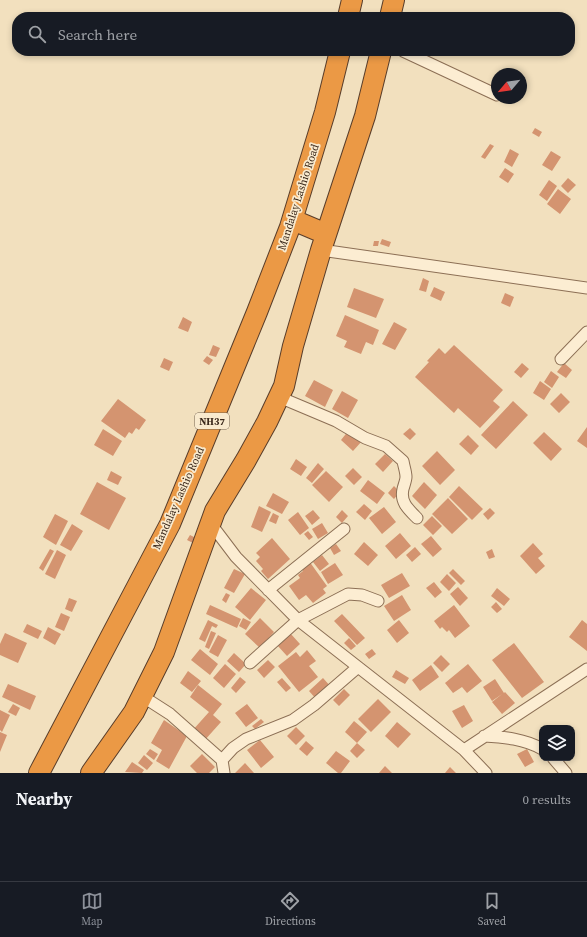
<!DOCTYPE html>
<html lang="en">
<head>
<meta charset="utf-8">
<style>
  body { margin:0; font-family:"Source Serif 4",serif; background:#20242c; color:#f1f3f6 }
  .controls { position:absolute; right:12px; bottom:12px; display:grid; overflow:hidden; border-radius:8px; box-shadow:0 2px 6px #0003 }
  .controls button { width:36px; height:36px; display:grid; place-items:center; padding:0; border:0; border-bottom:1px solid #363941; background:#171b24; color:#f1f3f6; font:20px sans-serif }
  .compass { position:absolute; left:491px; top:68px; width:36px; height:36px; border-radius:50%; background:#171b24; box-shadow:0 2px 6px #0003; rotate:241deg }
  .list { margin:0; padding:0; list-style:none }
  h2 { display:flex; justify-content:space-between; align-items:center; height:52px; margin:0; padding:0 16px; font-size:17px }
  h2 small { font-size:13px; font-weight:400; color:#9ea1a6 }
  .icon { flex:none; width:22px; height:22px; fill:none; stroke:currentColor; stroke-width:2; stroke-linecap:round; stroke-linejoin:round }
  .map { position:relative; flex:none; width:587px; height:773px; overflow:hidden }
  .search { position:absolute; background:#171b24; box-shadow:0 2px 6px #0003; left:12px; right:12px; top:12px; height:44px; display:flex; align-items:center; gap:10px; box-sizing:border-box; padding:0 14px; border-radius:16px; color:#9ea1a6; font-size:15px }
  .sheet { height:108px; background:#171b24 }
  nav { display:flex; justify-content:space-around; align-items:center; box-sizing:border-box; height:56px; border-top:1px solid #363941; background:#171b24; font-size:11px; color:#9ea1a6 }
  nav a { display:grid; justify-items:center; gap:2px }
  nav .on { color:#8c9099 }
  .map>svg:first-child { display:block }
</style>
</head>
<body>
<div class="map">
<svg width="587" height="773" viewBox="0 0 587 773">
  <rect width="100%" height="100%" fill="#f2e0be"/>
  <!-- building -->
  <path fill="#d49470" d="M535,128L542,132L539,137L532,133Z
    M490,144L494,146L485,159L481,157Z
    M510,149L519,154L512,167L504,162Z
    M551,151L561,157L552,171L542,165Z
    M505,168L514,174L508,183L499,177Z
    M568,178L576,185L568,193L561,186Z
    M549,180L557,186L547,201L539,195Z
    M558,189L571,199L560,214L547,204Z
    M382,239L391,242L389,247L380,244Z
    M374,241H379L378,246H373Z
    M423,278L429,281L426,292L419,290Z
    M434,287L445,292L441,301L430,296Z
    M354,288L384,299L376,318L347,307Z
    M505,293L514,297L510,307L501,303Z
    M345,315L379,330L373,345L366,342L361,354L344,347L347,341L336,336Z
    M183,317L192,322L188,332L178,328Z
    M394,322L407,329L395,350L382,344Z
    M213,345L220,348L216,357L209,355Z
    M454,345L503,390L493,401L500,407L480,428L458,408L454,413L415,377L429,362L427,361L439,348L445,354Z
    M207,356L213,360L209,365L203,361Z
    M164,358L173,362L169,371L160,367Z
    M522,363L529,369L521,378L514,372Z
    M564,363L572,370L566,378L557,372Z
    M551,371L559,377L552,388L544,382Z
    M314,380L333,390L325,407L305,396Z
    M540,381L551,389L544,400L533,393Z
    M342,391L358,400L348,418L332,409Z
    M561,393L570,402L559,413L550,404Z
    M118,399L146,420L139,430L136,428L132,434L129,432L125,438L101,421Z
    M513,401L528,415L496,449L481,435Z
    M587,427V448L577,441Z
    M410,428L416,434L410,440L403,434Z
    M103,429L122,441L113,456L94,445Z
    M349,430L362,441L353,451L341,440Z
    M544,432L562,449L551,461L533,443Z
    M468,435L479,446L471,455L459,444Z
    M437,451L455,470L440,485L422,466Z
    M385,454L393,461L383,472L375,464Z
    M296,459L307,467L301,476L290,469Z
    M318,463L324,469L312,483L306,478Z
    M353,468L362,477L354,485L345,476Z
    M111,471L122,477L118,485L107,480Z
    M326,471L343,487L329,502L312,485Z
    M368,480L385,493L377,504L360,491Z
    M97,482L126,498L109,530L80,514Z
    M424,482L437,495L425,509L412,496Z
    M394,486L400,492L394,499L388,493Z
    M459,486L483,509L472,520L449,497Z
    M273,493L289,502L282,514L266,506Z
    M448,498L468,519L452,534L432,514Z
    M364,504L372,511L365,520L356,512Z
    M259,506L271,512L262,532L251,527Z
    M384,507L396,522L382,534L369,518Z
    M490,508L495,513L488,520L483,514Z
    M313,510L320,518L312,525L305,516Z
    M342,510L348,516L342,523L336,517Z
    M298,512L309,528L300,535L288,520Z
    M273,513L279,516L276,524L269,521Z
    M55,514L68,521L56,545L43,537Z
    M432,516L442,526L433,535L423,525Z
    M322,523L328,533L318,539L312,529Z
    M72,524L83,531L71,551L60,545Z
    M308,531L313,537L309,540L304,534Z
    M400,533L411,546L396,559L385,546Z
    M190,535L196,538L193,543L187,540Z
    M431,536L442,549L433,557L421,544Z
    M272,538L290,559L268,579L261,571L263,569L256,561L260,557L256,553Z
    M364,542L378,555L368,566L354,554Z
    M533,543L543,554L538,558L545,566L536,574L520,556Z
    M336,544L341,551L334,555L330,548Z
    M415,547L421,554L412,562L406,555Z
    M50,549L54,551L43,571L39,568Z
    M492,549L495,557L489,559L486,552Z
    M57,550L66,555L55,579L45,574Z
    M322,555L329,564L320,571L313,562Z
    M309,561L327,586L323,589L326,593L313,603L306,595L299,600L289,586L300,578L298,575L303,571L301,567Z
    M335,563L343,575L328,584L321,572Z
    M234,569L245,574L234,593L224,588Z
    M453,569L465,581L461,585L449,573Z
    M402,573L410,586L389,598L381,585Z
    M447,574L456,583L449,591L440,582Z
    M434,582L442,592L435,598L426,588Z
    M458,587L468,598L460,606L450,594Z
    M251,588L266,600L250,620L235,607Z
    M497,588L510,599L504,606L491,596Z
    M226,593L230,595L226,603L222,600Z
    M402,595L411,610L394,621L384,606Z
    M69,598L77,601L72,612L65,609Z
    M496,602L502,609L497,613L491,607Z
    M210,605L241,619L237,628L206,614Z
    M454,605L470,626L455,638L449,630L447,632L442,627L440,629L434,621Z
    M61,613L70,617L64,631L55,627Z
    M342,614L365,638L357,645L334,621Z
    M243,618L251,622L246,630L239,626Z
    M260,618L274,632L260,648L245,634Z
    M208,620L218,625L216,628L212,626L205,642L199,639Z
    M399,620L409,633L397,643L387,630Z
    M582,620L587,624V651L569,637Z
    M27,624L42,631L38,639L23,632Z
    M48,627L61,634L55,645L43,638Z
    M211,631L216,633L209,649L205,647Z
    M5,633L27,643L18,663L0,655V644Z
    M290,633L300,644L287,656L277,645Z
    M218,635L227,640L218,657L209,652Z
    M349,638L356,646L351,650L344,643Z
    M514,643L544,682L522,698L492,660Z
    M200,649L218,664L210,675L191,660Z
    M372,649L376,654L369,659L365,654Z
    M307,650L316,661L309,666L318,677L299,692L278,666L296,652L300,657Z
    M234,653L246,664L239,672L227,661Z
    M441,655L450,664L442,672L433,663Z
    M268,660L275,667L264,678L257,670Z
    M225,664L236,674L224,688L213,678Z
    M468,664L482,681L467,693L462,687L453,693L445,683Z
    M431,665L439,677L420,691L412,680Z
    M396,670L409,678L405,684L392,677Z
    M188,671L201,681L192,692L180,683Z
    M240,677L246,682L236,693L231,688Z
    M282,678L291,688L286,692L277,682Z
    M323,678L331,687L317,700L309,691Z
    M495,679L504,693L505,692L515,703L502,714L492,702L502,694L492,701L483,687Z
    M8,684L36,696L30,710L2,697Z
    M198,685L222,704L213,715L221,722L204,741L192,731L209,712L190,697Z
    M344,689L350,695L339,706L333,700Z
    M378,699L391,712L371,732L358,719Z
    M13,704L20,708L16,716L8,712Z
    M247,704L258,718L246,727L235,713Z
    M464,705L473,721L462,728L452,711Z
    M0,710L10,715L2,732L0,730Z
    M261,719L264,722L255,729L252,726Z
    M164,720L187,736L169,769L156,761L162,750L151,743Z
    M354,721L367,732L357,743L345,732Z
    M397,722L411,734L398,748L385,736Z
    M296,727L305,736L296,745L287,736Z
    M0,732L7,735L0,752Z
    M260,740L274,757L261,768L247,750Z
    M306,741L314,748L307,756L299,749Z
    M357,743L365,750L357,758L350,751Z
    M150,749L158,754L154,760L146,754Z
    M527,749L534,762L525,767L517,754Z
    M336,751L350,761L341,773H338L326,763Z
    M202,754L215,767L209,773H197L190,766Z
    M144,755L153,763L147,770L138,763Z
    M132,762L144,770L142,773L125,772Z
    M245,763L254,773H235Z
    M385,766L392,773H379Z
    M450,767L456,773H445Z"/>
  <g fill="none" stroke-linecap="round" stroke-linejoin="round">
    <!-- street casing -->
    <g stroke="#8c6f55" stroke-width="13">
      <path id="street" d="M403,51L497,95
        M321,250L587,288
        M561,359L587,332
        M279,397L336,421L365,438L386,446L403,461C404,467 406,472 406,477C406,480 404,485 403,489C400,502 408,509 417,518
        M211,524L236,557L298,620L464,750
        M268,590L344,529
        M250,663L298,620L348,594L362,595L378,601
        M142,696L170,714L222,760
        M484,736C504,737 525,739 542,749
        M553,758L566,773
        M224,773L222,760L233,748L246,739L293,720L314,705L358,667
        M486,773L464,750L587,669"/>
    </g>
    <!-- highway casing -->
    <g stroke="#593d2a" stroke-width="22">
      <path id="highway" d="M348,17L352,0
        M390,17L394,0
        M293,220L326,234
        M39,773L170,524L257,312L290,227L325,112L340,51
        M91,773L134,712L164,652L215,511L246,460L267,422L284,386L293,346L321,250L365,116L381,51"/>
    </g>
    <!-- street -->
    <use href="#street" stroke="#fcedd2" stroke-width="11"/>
    <!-- highway -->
    <use href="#highway" stroke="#eb9945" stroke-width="20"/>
  </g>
  <g text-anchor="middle" stroke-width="3.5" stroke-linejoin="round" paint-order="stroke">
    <!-- shield labels -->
    <rect fill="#f9eace" stroke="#736251" stroke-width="1" x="195" y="413" width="34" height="16" rx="3"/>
    <g font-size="10" font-weight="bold" fill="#3a281b">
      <text x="212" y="425">NH37</text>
    </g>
    <!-- street labels -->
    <g font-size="11" fill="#3a281b" stroke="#f9eace">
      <text transform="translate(298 197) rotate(-72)" y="4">Mandalay Lashio Road</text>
      <text transform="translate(178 498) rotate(-66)" y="4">Mandalay Lashio Road</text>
    </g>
  </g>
</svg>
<div class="controls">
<button><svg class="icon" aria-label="layers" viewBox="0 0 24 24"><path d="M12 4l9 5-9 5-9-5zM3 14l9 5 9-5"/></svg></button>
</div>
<svg class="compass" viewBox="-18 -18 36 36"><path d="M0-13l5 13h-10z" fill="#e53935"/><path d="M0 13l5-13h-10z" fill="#9ea1a6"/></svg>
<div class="search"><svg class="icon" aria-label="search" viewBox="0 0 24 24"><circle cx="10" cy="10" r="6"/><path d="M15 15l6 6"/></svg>Search here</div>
</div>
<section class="sheet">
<h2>Nearby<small>0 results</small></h2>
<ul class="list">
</ul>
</section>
<nav>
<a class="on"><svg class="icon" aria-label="map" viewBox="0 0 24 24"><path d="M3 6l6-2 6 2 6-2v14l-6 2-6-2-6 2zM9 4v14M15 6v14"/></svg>Map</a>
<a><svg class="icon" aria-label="directions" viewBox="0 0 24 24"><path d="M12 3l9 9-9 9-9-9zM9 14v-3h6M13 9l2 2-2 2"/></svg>Directions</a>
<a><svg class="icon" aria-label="saved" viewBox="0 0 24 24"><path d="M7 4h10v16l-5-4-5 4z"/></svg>Saved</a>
</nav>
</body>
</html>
